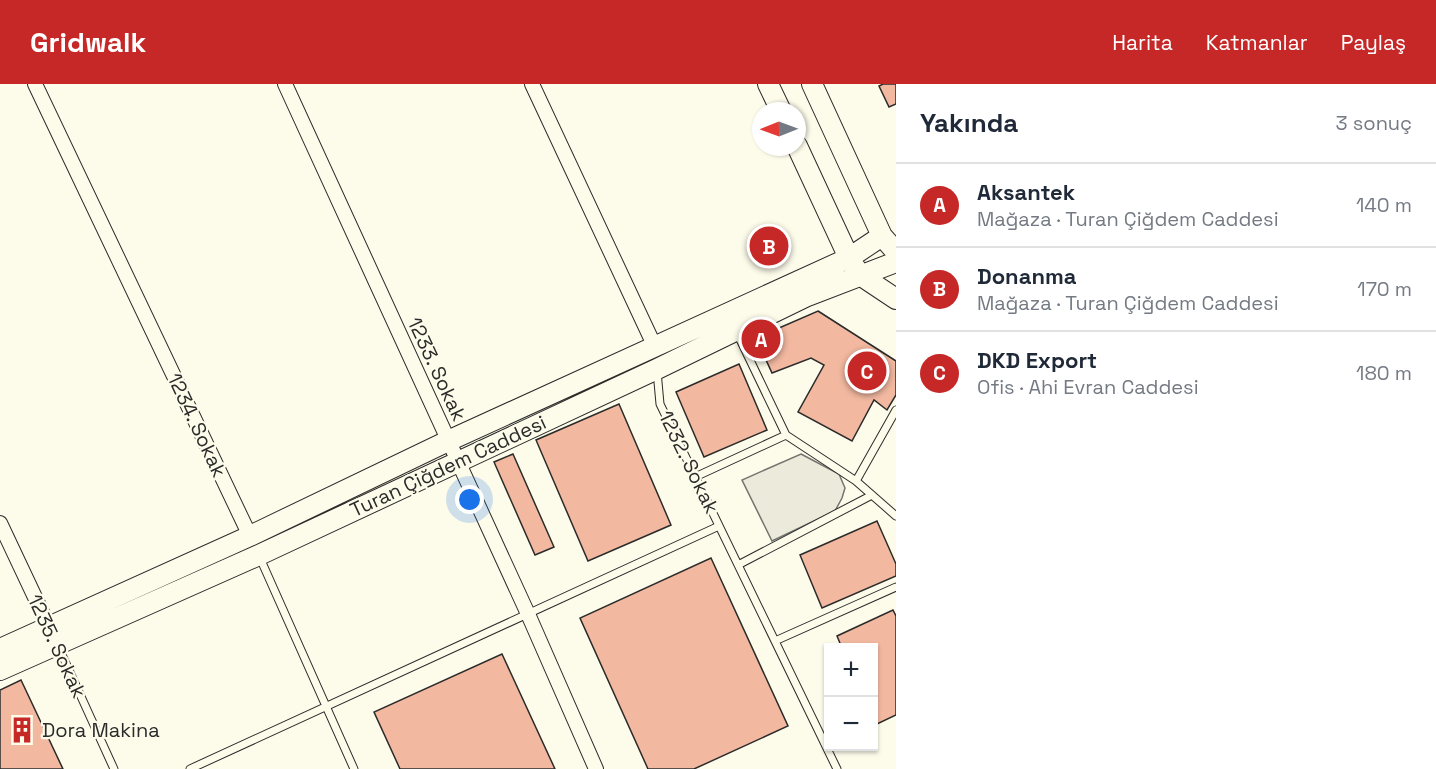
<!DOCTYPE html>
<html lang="tr">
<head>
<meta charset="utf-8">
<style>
  body { margin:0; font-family:"Space Grotesk",sans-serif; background:#f6f6f7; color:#1f2937 }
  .controls { position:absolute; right:18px; bottom:18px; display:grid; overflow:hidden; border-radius:0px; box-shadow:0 2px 4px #0004 }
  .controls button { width:54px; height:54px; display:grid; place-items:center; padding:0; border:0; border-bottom:2px solid #e0e1e3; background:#fff; color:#1f2937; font:30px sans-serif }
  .compass { position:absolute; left:752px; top:18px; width:54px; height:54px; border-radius:50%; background:#fff; box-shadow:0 2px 4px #0004; rotate:269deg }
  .you { position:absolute; left:470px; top:416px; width:21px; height:21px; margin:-15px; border:4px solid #fff; border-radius:50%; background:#1a73e8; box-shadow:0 0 0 9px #1a73e833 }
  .badge { display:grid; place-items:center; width:39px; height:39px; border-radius:50%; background:#c62828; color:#fff; font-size:20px; font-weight:700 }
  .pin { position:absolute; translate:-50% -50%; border:3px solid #fff; box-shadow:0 2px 6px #0006 }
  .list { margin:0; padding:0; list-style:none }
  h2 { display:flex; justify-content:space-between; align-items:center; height:78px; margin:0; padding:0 24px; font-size:26px }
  h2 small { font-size:20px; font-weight:400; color:#747a83 }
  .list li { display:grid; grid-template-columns:39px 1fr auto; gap:18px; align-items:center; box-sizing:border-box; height:84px; padding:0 24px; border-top:2px solid #e0e1e3 }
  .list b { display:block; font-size:22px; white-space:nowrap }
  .list p { margin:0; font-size:20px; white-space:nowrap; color:#747a83 }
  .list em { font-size:20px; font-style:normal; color:#747a83 }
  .map { position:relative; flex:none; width:896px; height:685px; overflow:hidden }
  header { display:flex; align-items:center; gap:36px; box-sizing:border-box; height:84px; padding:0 30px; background:#c62828; color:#fff }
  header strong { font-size:28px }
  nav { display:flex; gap:33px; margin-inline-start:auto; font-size:21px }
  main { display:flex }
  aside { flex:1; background:#fff }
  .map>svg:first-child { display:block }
</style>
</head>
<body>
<header>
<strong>Gridwalk</strong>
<nav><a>Harita</a><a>Katmanlar</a><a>Paylaş</a></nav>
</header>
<main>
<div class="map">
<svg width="896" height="685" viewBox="0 0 896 685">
  <rect width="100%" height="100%" fill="#fdfbea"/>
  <!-- parking -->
  <path fill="#eceadb" stroke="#74746e" stroke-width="1.5" d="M801,370L839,390L845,404L842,414L835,427L772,457L742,396Z"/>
  <!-- building -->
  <path fill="#f2b8a0" stroke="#2b2b2b" stroke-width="1.5" d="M883,0H896V20L889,23L879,2Z
    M818,227L896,277V311L887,326L874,316L852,357L798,328L824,281L811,274L772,289L756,254Z
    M739,280L767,346L704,373L676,308Z
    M619,320L671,441L588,477L536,356Z
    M513,370L554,463L535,471L494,378Z
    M877,437L896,480V492L822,524L800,471Z
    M711,474L788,642L694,685H648L580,534Z
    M893,526L896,532V631L877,640L874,632V564H842L837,552Z
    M502,570L555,685H400L374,628Z
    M21,596L63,685H0V606Z"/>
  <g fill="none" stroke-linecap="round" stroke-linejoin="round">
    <!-- lane casing -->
    <g stroke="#2b2b2b" stroke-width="9">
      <path id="lane" d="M736,247L786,351L856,397L896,432
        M657,287L660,320L837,685
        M695,393L786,351
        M856,397L896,326
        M260,474L354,685
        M738,481L872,411
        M775,557L896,503
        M58,562L114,685
        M190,685L719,442"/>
    </g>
    <!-- street casing -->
    <g stroke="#2b2b2b" stroke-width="16">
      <path id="street" d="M35,0L250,452
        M285,0L528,530L596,685
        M532,0L655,263
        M0,439L49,543"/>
    </g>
    <!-- secondary casing -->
    <g stroke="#2b2b2b" stroke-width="22">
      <path id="secondary" d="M768,0L781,27
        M812,0L882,152L896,168
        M797,62L849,174L860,191L896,215
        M0,565L250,452L448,357L849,174L882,152
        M0,586L259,471L657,285L805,213L896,178"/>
    </g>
    <!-- lane -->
    <use href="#lane" stroke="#fdfbea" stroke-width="7"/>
    <!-- street -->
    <use href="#street" stroke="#fdfbea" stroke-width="14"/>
    <!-- secondary -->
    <use href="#secondary" stroke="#fdfbea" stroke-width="20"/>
  </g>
  <!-- icons -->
  <defs>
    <g id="building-bare" transform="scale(2.07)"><path d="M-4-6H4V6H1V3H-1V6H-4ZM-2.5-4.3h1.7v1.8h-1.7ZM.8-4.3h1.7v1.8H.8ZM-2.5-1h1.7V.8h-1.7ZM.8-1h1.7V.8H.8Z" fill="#c62828" stroke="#fdfbea" stroke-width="2.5" paint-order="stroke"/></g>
  </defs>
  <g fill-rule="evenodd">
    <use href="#building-bare" x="22" y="646"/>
  </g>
  <g text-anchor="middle" stroke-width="4.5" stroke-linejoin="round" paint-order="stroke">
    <!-- street labels -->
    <g font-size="20" fill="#2b2b2b" stroke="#fdfbea">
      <text transform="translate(437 285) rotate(65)" y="7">1233. Sokak</text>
      <text transform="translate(197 341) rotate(65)" y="7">1234. Sokak</text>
      <text transform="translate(689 378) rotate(64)" y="7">1232. Sokak</text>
      <text transform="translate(448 382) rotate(-25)" y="7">Turan Çiğdem Caddesi</text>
      <text transform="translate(57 562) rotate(65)" y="7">1235. Sokak</text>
    </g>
    <!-- poi labels -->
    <g font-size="20" fill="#2b2b2b" stroke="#fdfbea" text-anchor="start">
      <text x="42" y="653">Dora Makina</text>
    </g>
  </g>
</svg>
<div class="controls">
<button>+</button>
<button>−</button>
</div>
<svg class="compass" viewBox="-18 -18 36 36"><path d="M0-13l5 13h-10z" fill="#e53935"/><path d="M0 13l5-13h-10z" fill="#747a83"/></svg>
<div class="you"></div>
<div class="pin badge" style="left:761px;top:255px">A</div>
<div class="pin badge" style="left:769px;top:162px">B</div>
<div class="pin badge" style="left:867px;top:287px">C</div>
</div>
<aside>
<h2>Yakında<small>3 sonuç</small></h2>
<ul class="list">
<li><span class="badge">A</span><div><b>Aksantek</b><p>Mağaza · Turan Çiğdem Caddesi</p></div><em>140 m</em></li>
<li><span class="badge">B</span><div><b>Donanma</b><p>Mağaza · Turan Çiğdem Caddesi</p></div><em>170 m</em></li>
<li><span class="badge">C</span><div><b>DKD Export</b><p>Ofis · Ahi Evran Caddesi</p></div><em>180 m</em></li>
</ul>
</aside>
</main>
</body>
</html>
